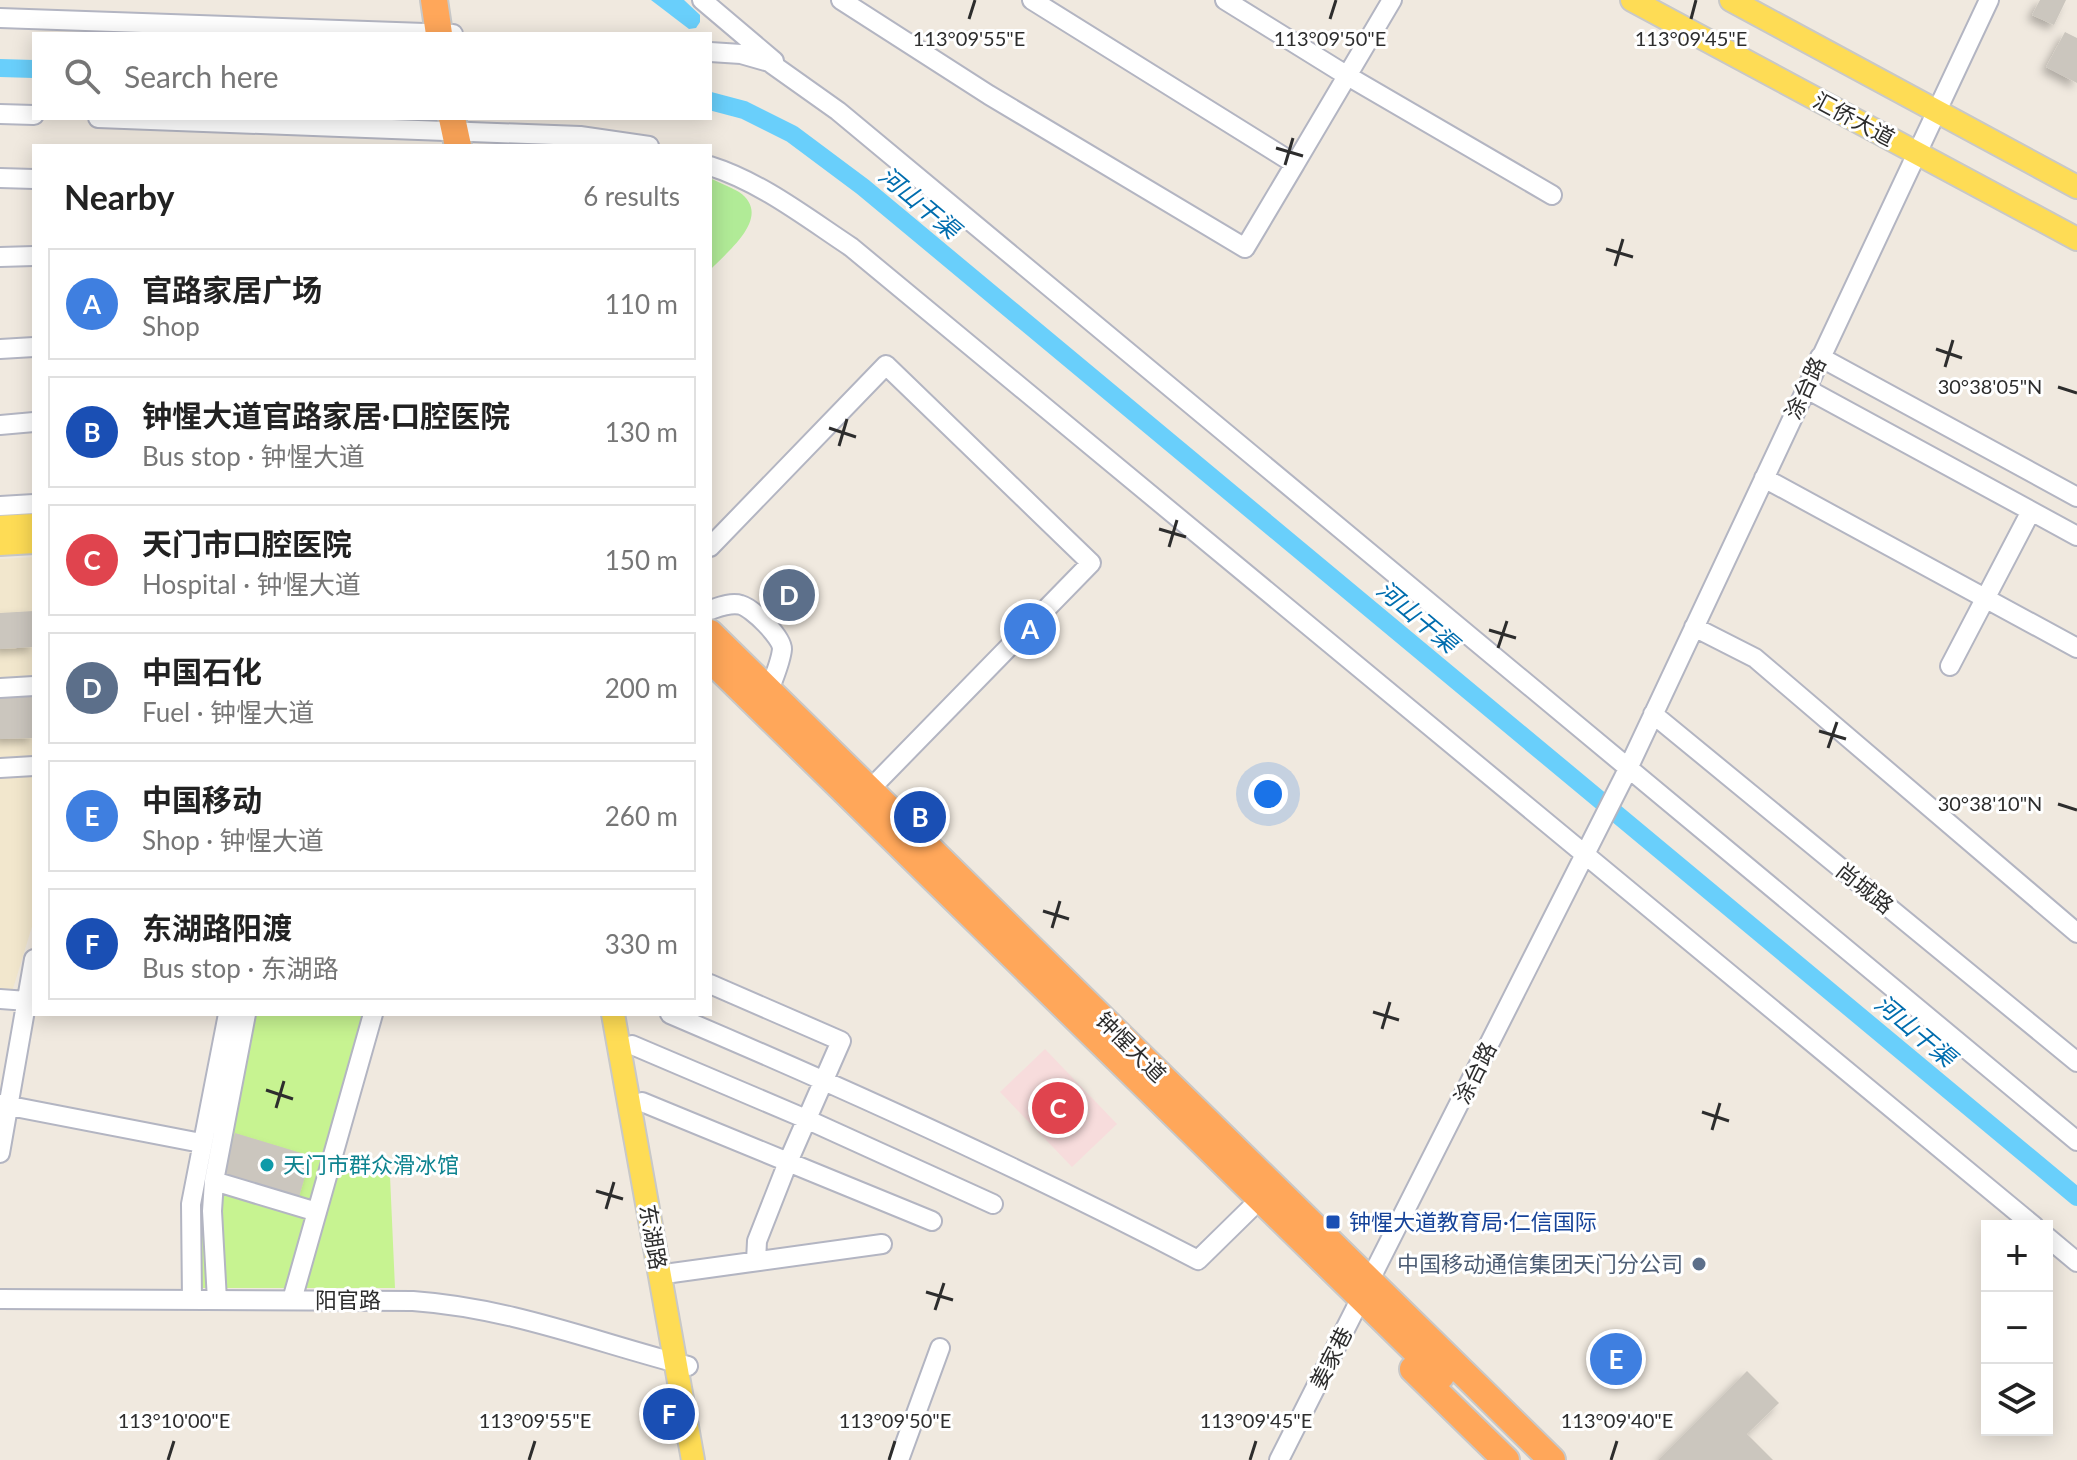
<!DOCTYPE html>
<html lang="en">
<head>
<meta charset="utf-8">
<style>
  body { margin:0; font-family:Lato,"Noto Sans SC",sans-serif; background:#f6f6f6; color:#222 }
  .controls { position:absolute; right:24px; bottom:24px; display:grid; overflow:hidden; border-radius:0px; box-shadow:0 4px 20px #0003 }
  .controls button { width:72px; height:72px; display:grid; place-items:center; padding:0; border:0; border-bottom:2px solid #e0e0e0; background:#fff; color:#222; font:40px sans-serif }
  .you { position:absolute; left:1268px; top:794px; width:28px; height:28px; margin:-20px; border:6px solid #fff; border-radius:50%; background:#1a73e8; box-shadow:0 0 0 12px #1a73e833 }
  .badge { display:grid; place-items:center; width:52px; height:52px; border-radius:50%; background:#3c5bff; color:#fff; font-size:26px; font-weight:700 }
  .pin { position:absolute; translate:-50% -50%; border:4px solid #fff; box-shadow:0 2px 8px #0006 }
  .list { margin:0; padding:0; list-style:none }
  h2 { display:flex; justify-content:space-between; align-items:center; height:104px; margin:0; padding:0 32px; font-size:34px }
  h2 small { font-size:26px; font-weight:400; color:#767676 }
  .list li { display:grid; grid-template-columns:52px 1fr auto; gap:24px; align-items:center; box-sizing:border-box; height:112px; margin:0 16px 16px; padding:0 16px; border:2px solid #e0e0e0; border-radius:0px }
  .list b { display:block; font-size:30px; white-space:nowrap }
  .list p { margin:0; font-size:26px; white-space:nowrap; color:#767676 }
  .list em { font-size:26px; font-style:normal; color:#767676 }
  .icon { flex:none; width:44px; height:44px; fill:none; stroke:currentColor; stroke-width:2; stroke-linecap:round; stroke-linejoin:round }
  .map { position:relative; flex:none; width:2077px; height:1460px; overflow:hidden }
  .search { position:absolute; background:#fff; box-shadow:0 4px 20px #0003; left:32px; top:32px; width:680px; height:88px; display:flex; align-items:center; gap:20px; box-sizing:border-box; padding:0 28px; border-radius:0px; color:#767676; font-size:30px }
  .panel { position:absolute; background:#fff; box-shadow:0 4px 20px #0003; left:32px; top:144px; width:680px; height:872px; border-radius:0px }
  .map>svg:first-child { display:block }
</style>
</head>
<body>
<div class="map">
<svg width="2077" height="1460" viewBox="0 0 2077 1460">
  <defs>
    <filter id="shadow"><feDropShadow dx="-5" dy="5" stdDeviation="4" flood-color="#0004"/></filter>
  </defs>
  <rect width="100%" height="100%" fill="#f0e9df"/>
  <!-- education -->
  <path fill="#f2e7cd" d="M34,557V920L12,992L0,991V559Z"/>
  <!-- medical -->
  <path fill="#f7dcdc" d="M1045,1049L1117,1124L1072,1167L1000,1092Z"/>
  <!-- green -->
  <path fill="#b1eb97" d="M710,178C719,183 731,187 739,192C774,216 727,252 710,270Z"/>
  <!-- pitch -->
  <path fill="#c7f391" d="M231,1014H374L333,1160L390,1176L395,1288H196L193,1233Z"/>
  <!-- water -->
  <path fill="#69cffb" d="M651,0H684L700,15V22L696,28L689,29Z"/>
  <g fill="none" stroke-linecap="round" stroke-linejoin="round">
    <!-- canal -->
    <path stroke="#69cffb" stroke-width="18" d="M0,68L34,69
      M710,101L744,110L792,134L863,187L2077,1197"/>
  </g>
  <!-- building -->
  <path fill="#cbc6be" filter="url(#shadow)" d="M2040,0H2066L2054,25L2032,15Z
    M2065,32L2077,38V83L2046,67Z
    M34,611V647L0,649V613Z
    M34,693V738L0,739V694Z
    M235,1133L311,1156L299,1197L223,1174Z
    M1747,1371L1779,1403L1747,1434L1773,1460H1658Z"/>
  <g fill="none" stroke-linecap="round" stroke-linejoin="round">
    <!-- minor casing -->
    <g stroke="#b3b5c2" stroke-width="22">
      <path id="minor" d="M702,0L774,61
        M841,0L989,95L1245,248L1295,164
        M1032,0L1295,164L1392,0
        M1225,0L1346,75L1552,195
        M0,18L453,34
        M710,52L741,54L769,62L838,111L2077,1141
        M0,114L34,115
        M98,118L580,136L649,146
        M710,166C761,182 807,218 851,247L2034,1226
        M0,178L34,179
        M0,257L34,256
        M0,349L34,347
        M1820,357L2077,497
        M1805,388L2077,536
        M0,425L34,422
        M1764,478L2077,648
        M0,506L34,504
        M710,547L886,365L1091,563L879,780
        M710,610C719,607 731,602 741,605C752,608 782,637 782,649C781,662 773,679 769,691
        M1694,627L1755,658L2077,933
        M1950,666L2031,511
        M0,688L34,686
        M1653,714L2077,1062
        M0,768L34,766
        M0,999L27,1001
        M670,1014C849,1090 1025,1170 1198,1260L1250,1209
        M632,1045L806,1119L993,1204
        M642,1102L788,1162L841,1041L710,984
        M0,1104L201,1143
        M0,1153L34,959
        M214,1181L317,1212
        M2047,1237L2077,1262
        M756,1261L757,1241L788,1162L932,1221
        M672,1273L882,1244
        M0,1299L413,1301C511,1308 595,1342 688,1366
        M192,1300L191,1204L228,1014
        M217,1300L212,1211L214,1181L246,1014
        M292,1300L373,1014
        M899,1460L940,1348
        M1279,1460L1624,777L1989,0"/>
    </g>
    <!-- major casing -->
    <g stroke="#c8c8c8" stroke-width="26">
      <path id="major" d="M1632,0L2077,239
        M1731,0L2077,187
        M0,527L34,525
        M0,544L34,542
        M613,1014L693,1460"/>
    </g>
    <!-- highway casing -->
    <g stroke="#c8c8c8" stroke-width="30">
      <path id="highway" d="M434,0L439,34
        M452,118L458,146
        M710,633L1552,1460
        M710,659L1441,1376
        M1413,1369L1506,1460"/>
    </g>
    <!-- minor -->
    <use href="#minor" stroke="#fff" stroke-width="18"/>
    <!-- major -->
    <use href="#major" stroke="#fedc55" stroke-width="22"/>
    <!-- highway -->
    <use href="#highway" stroke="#ffa75a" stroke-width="26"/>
  </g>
  <!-- ticks -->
  <path fill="none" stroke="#2d2d2d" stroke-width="3" d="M969,19L975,0M1330,19L1336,0M1691,19L1696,0M1276,148L1303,156M1285,165L1293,138M1606,249L1633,257M1615,266L1623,239M1936,349L1962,358M1945,367L1953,340M2058,387L2077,393M829,428L856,437M839,446L847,419M1159,529L1186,537M1169,547L1177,520M1489,630L1516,638M1498,648L1507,621M1819,731L1846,739M1828,748L1837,722M2058,804L2077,810M1043,911L1069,919M1052,928L1060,901M1373,1012L1399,1020M1382,1029L1390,1002M266,1090L293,1099M276,1108L284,1081M1702,1112L1729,1121M1712,1130L1720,1103M596,1191L623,1199M606,1209L614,1182M926,1292L953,1300M935,1310L944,1283M168,1460L174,1441M529,1460L535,1441M889,1460L895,1441M1250,1460L1256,1441M1611,1460L1617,1441"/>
  <!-- markers -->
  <circle fill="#0f9aa8" stroke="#fff" stroke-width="3" cx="267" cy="1165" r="8"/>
  <rect fill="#1a4fb4" stroke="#fff" stroke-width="3" x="1325" y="1214" width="16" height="16" rx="4"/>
  <circle fill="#5c6f8a" stroke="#fff" stroke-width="3" cx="1699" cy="1264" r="8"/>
  <g text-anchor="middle" stroke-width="6" stroke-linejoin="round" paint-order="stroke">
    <!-- street labels -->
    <g font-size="22" fill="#2d2d2d" stroke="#fff">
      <text transform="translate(1854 119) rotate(28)" y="8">汇侨大道</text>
      <text transform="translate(1805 388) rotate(-65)" y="8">涂台路</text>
      <text transform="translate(1865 888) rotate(39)" y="8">尚城路</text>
      <text transform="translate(1131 1047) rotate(45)" y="8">钟惺大道</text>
      <text transform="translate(1475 1073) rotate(-63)" y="8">涂台路</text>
      <text transform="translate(653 1237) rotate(80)" y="8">东湖路</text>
      <text x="348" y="1308">阳官路</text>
      <text transform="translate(1331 1358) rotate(-63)" y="8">姜家巷</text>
    </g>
    <!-- culture labels -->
    <g font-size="22" fill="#0d838f" stroke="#fff" text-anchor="start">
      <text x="283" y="1173">天门市群众滑冰馆</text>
    </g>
    <!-- transit labels -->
    <g font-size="22" fill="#164399" stroke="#fff" text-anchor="start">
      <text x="1349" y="1230">钟惺大道教育局·仁信国际</text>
    </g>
    <!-- service labels -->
    <g font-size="22" fill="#4e5e75" stroke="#fff" text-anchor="end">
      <text x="1683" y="1272">中国移动通信集团天门分公司</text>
    </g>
    <!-- water labels -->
    <g font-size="24" font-style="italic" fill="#006dae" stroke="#fff">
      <text transform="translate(919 203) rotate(40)" y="8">河山干渠</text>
      <text transform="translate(1417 617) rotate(40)" y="8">河山干渠</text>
      <text transform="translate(1915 1031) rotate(40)" y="8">河山干渠</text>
    </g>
  </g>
  <g font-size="20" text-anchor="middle" fill="#2d2d2d" stroke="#fff" stroke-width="6" stroke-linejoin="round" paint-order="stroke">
    <text x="969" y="46">113°09'55"E</text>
    <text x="1330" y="46">113°09'50"E</text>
    <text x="1691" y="46">113°09'45"E</text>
    <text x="1990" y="394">30°38'05"N</text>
    <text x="1990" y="811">30°38'10"N</text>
    <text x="174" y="1428">113°10'00"E</text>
    <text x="535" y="1428">113°09'55"E</text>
    <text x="895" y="1428">113°09'50"E</text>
    <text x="1256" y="1428">113°09'45"E</text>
    <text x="1617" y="1428">113°09'40"E</text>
  </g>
</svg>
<div class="controls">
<button>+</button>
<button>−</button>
<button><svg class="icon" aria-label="layers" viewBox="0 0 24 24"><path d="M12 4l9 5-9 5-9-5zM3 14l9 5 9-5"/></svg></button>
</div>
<div class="you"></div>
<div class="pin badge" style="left:1030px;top:629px;background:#3f7fe0">A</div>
<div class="pin badge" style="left:920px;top:817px;background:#1a4fb4">B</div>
<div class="pin badge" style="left:1058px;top:1108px;background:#e0444e">C</div>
<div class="pin badge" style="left:789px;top:595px;background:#5c6f8a">D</div>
<div class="pin badge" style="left:1616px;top:1359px;background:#3f7fe0">E</div>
<div class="pin badge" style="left:669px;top:1414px;background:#1a4fb4">F</div>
<div class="search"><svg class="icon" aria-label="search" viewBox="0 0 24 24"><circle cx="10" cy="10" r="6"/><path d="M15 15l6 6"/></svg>Search here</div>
<section class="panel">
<h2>Nearby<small>6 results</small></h2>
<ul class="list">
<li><span class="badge" style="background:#3f7fe0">A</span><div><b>官路家居广场</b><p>Shop</p></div><em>110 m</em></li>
<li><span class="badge" style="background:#1a4fb4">B</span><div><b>钟惺大道官路家居·口腔医院</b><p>Bus stop · 钟惺大道</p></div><em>130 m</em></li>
<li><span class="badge" style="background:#e0444e">C</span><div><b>天门市口腔医院</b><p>Hospital · 钟惺大道</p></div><em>150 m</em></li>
<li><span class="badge" style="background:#5c6f8a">D</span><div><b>中国石化</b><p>Fuel · 钟惺大道</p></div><em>200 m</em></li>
<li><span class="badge" style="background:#3f7fe0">E</span><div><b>中国移动</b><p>Shop · 钟惺大道</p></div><em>260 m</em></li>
<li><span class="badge" style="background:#1a4fb4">F</span><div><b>东湖路阳渡</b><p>Bus stop · 东湖路</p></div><em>330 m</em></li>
</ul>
</section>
</div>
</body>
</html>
